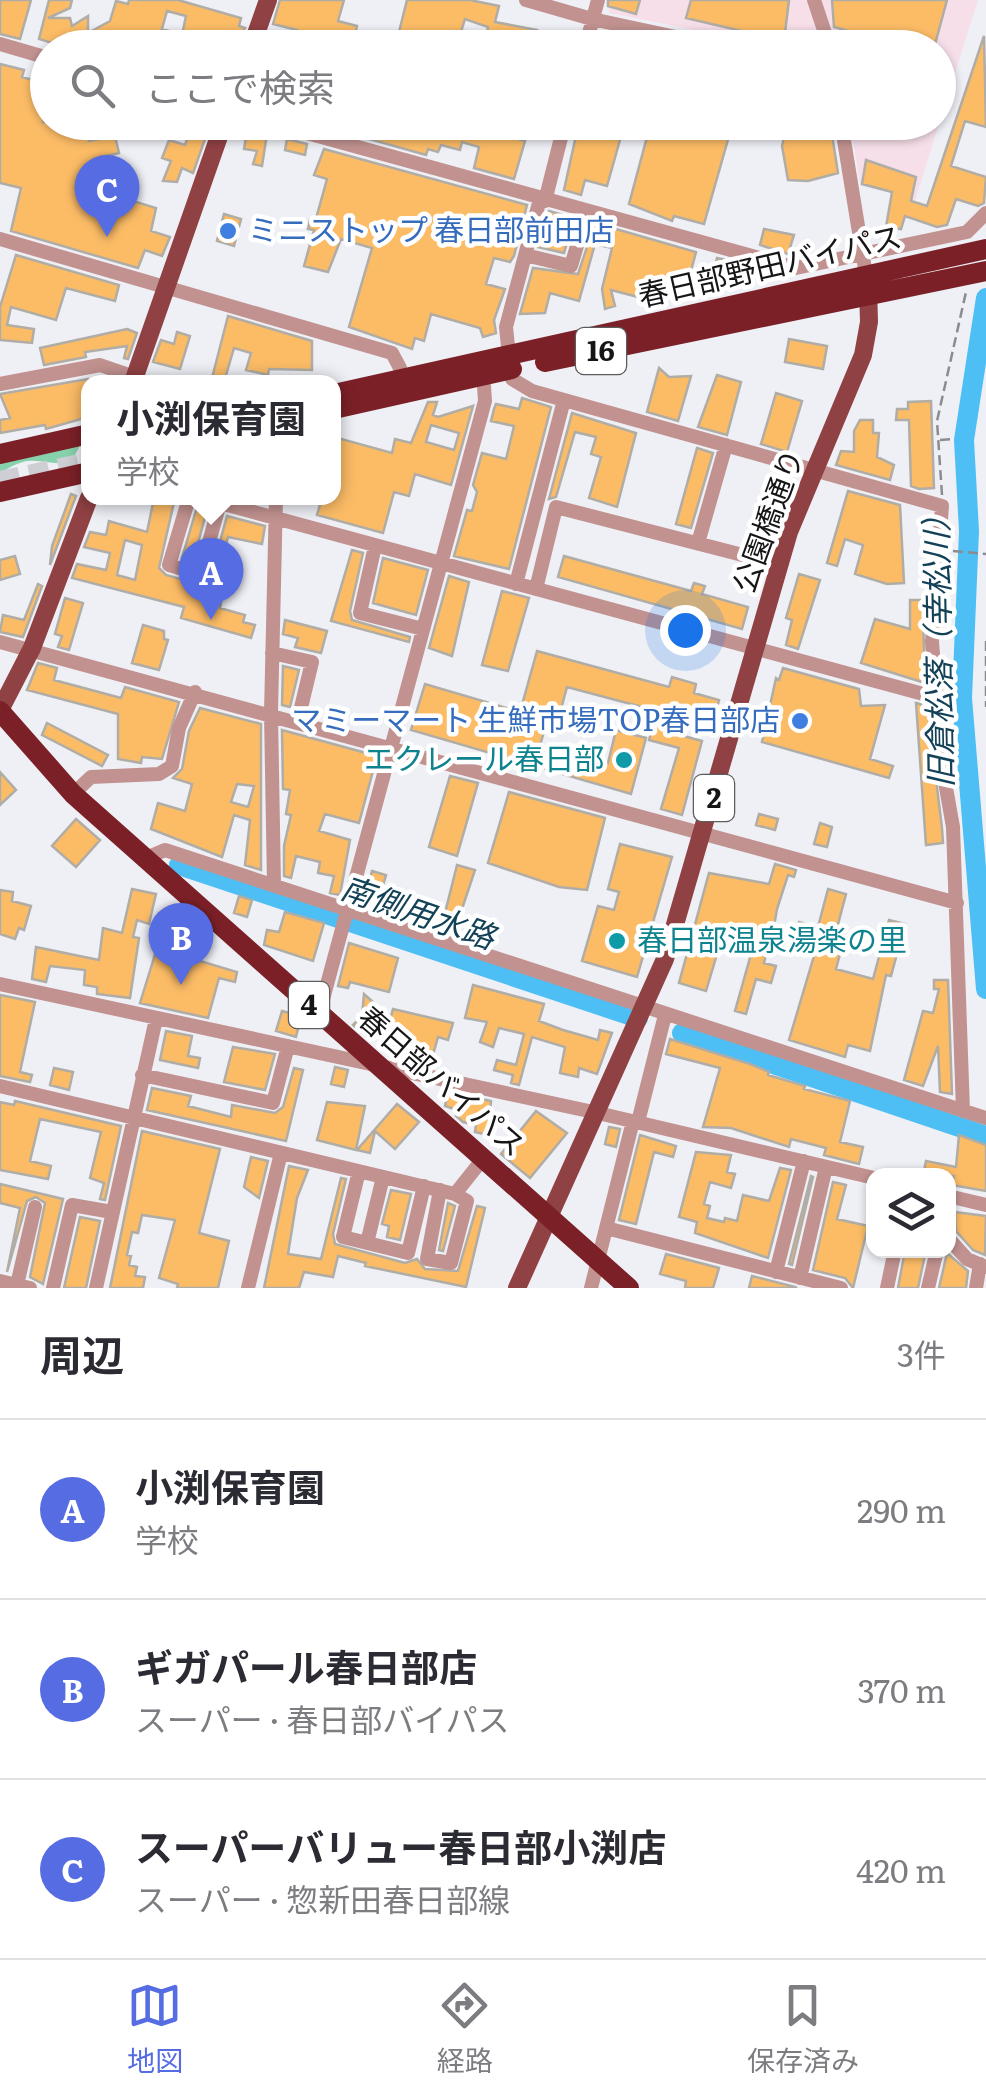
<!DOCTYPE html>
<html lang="ja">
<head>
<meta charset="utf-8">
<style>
  body { margin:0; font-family:Literata,"Noto Sans JP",serif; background:#f2f2f3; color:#2b2b33 }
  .controls { position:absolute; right:30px; bottom:30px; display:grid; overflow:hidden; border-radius:20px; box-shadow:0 2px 8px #0004 }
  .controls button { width:90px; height:90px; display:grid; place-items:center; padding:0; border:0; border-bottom:2px solid #e1e1e2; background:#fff; color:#2b2b33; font:50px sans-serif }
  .you { position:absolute; left:685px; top:630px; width:35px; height:35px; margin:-25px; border:8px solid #fff; border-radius:50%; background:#1a73e8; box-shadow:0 0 0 15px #1a73e833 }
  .badge { display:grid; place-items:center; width:65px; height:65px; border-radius:50%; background:#566ce2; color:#fff; font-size:32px; font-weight:700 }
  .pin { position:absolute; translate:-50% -82px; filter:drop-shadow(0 2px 5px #0008) }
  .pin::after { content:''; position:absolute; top:52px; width:35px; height:30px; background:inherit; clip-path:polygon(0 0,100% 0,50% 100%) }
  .popup { position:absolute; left:81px; top:375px; width:260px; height:130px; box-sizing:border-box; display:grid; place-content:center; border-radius:20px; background:#fff; filter:drop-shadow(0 2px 8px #0005); font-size:32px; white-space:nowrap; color:#7c7c81 }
  .popup b { font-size:38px; color:#2b2b33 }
  .popup::after { content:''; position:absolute; left:50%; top:100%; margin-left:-20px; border:20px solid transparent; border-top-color:#fff }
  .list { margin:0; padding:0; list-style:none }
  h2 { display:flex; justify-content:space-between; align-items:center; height:130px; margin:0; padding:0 40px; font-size:42px }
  h2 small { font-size:32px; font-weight:400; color:#7c7c81 }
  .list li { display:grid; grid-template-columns:65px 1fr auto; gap:30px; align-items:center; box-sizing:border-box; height:180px; padding:0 40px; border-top:2px solid #e1e1e2 }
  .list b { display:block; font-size:38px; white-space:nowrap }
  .list p { margin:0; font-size:32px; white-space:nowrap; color:#7c7c81 }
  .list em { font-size:32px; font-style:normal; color:#7c7c81 }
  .icon { flex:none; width:55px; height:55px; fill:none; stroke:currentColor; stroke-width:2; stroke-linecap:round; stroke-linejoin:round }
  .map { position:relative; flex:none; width:986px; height:1288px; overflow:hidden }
  .search { position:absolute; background:#fff; box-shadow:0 2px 8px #0004; left:30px; right:30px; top:30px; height:110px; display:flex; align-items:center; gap:25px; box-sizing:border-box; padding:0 35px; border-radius:55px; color:#7c7c81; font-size:38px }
  .sheet { height:670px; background:#fff }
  nav { display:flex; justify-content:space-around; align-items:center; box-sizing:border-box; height:140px; border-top:2px solid #e1e1e2; background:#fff; font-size:28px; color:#7c7c81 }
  nav a { display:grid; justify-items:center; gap:5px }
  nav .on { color:#566ce2 }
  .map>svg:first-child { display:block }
</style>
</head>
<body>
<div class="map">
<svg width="986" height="1288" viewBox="0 0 986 1288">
  <rect width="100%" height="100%" fill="#eff0f6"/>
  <!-- commercial -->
  <path fill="#f7dfea" d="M609,0H809L823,47H781L609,13Z
    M821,0H978L915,201L860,183L850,123L938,122V48L835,47Z"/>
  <!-- green -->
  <path fill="#88d1ad" d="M80,445C67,477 48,456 23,462C15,464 7,469 0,473V460Z"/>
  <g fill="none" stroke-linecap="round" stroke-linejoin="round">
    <!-- river -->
    <path stroke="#4ebff4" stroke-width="20" d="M986,298L964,440L969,531L962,698L986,989
      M179,865L638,1018
      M682,1033L986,1136"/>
  </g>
  <!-- building -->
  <path fill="#fcbc66" stroke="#b0aca6" stroke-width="2.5" fill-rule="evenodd" d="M0,0H31L20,39L0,34Z
    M49,0H72L70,8L48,18H70L72,26L88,16V33L110,21L116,1L128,4L129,0H178L241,18L239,26L245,28L233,48H147L149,42L129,36L128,41L114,37L111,48H68L39,39ZM167,11L186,16L182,35L162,29Z
    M280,0H344L338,21L357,26L352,48H301L303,41L294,39L297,30L273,24Z
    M407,0H470L499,6L495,22L537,30L536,34L553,39L551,48H490L485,44L488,27L465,19L456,48H395Z
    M608,0H640L636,14L608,6Z
    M691,0H789L784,41L686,18Z
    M832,0H947L934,48H909L834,27Z
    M604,33L625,37L622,48H600Z
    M984,36L986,127L965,121L951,166L986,177L984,203L978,206L956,199L947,225L937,227L905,216L901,229L886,227L892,192L862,184L866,160L916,177L911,201L927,206Z
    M0,64L24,70L22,77L48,84L43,122H93L89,141L115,136L119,153L102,157L105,168L81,175L136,190L133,201L156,208L151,231L170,237L162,256L145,250L138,268L11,231L21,188L0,183Z
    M193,122H211L193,173L182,168L177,182L163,181L171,161L162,158L169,140L185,145Z
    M396,122H511L507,136L525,141L514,179L474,168L479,147L462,142L460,150L441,145L438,152L428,149L426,155L369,139L374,123L395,128Z
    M579,122H625L607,186L585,180L581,195L564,190Z
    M651,122H733L704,224L674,216L672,221L629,204Z
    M798,122H830L838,173L808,181L788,180L782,146L787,125Z
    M247,131L267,134L262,166L253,164L257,151L244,149Z
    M287,139L307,144L305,155L285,150Z
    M324,149L527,205L514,256L510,262L494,258L486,284L505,289L494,320L496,333L483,337L480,328L431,314L424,341L415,338L412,349L349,327L372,248L341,239L328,272L304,266L314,230L308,229L310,220L315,222L327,179L314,175Z
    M549,211L574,218L564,253L538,247Z
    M224,214L241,219L234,246L217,241Z
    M595,223L696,252L690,275L681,272L676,290L651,286L642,298L611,290L615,306L605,309L602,289L612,248L595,244L579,301L550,293L545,313L520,314L533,268L578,274Z
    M764,229L794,235L788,254L760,245Z
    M16,255L119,285L115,301L66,288L56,320L11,307L7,325L34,329L32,343L0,340V307Z
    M717,258L735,262L730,279L713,274Z
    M228,316L312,341V370L269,369L268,375L246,370L251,353L234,348L224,382H211Z
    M127,329L137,333L128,359L124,358L127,346L85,352L86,357L44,365L40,348Z
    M177,332L190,336L180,369L153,362L161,340L174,344Z
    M789,339L827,346L823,369L785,362Z
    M659,368L669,377L691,376L678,421L647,412Z
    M717,375L741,382L727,435L698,427Z
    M88,379V417L46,429L45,425L0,433V420L10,418L0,394Z
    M776,393L802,401L787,452L761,444Z
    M522,398L551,407L509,569L454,556L467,510L472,511L477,492L473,485L482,453L506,459L514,426L491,421L494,409L496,404L519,409Z
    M931,401L934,488L919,489L911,486L909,420H896L897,409H908V402Z
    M428,402H437L433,415L438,417L473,406L451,485L415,474L409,496L394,492L383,533L317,515L322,498H334L338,438L392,453L395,439L411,443ZM431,425L459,433L454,450L426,442Z
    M572,413L636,433L617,507L589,498L601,457L591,454L596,437L575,432L556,497L549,499Z
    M860,420H873V433H879L877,457L894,465L890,480L836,465L841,451L854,452V431Z
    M697,448L713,453L691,528L676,524Z
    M848,491L900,505L904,583L887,584L855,574L863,545L845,539L837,566L827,563Z
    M71,494L76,496L50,565L52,546Z
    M154,498H175L159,568L166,575L197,584L210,578L227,516L265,526L262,544L228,537L211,600L221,602L220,608L245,615L243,622L255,625L251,638L181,618L184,607L72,578L77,564L106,570L110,553L84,547L90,532L106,535L109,521L147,532ZM125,540L142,545L135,580L117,575Z
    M197,507L207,510L193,561L182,558Z
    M352,550L363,553L350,611L352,620L410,637L409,642L331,621Z
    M15,556L20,574L0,580V560Z
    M564,556L691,591L694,583L705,586L702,594L748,607L742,629L558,577Z
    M383,558L428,570L416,615L373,603Z
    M799,574L820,580L798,649L786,645L792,620L786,618Z
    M449,576L469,582L452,656L429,648Z
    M38,584L42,586L23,637L0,632L3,615L24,620Z
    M502,591L529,598L508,671L482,665Z
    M65,598L83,603L69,650L58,647L62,636L55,634Z
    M910,600H920L923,616L925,683L861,663L875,619L910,629Z
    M285,620L327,631L321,653L295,647L298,638L283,634Z
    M143,625L164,631V639L168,640L159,670L132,663Z
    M537,651L669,687L672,677L696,684L694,693L719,700L712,726L684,719L680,735L702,741L682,815L661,809L679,748L649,740L657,711L567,687L558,720L548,718L539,749L575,758L608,763L616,730L646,738L631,794L411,730L425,684L520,712Z
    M38,663L57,668L54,680L121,698L125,687L179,702L162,759L142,757L141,763L118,759V714L27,690Z
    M283,666L299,670L290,707L282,705Z
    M783,668L859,689L861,706L885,705L870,759L893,766L889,778L762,742L776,678L779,680Z
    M916,703L927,706L942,828L943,843L926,845Z
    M200,708L261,724V870L245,865L250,820L234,815L222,857L151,829L158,803L185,811L192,784L173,778L182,769L189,731ZM237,784L254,786L248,807L231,802Z
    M47,723L108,755L102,766L42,735Z
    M282,730L377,756L359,823L325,814L319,831L350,840L340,895L330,893L334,876L318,873L320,862L296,856L291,878L284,876V846L291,815L286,814L290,790L283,789Z
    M0,772L16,790L0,805Z
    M450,776L478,783L457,856L429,847Z
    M509,792L605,818L587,890L559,887L488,863Z
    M759,814L778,819L775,830L756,825Z
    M76,819L100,840L76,867L52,846Z
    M820,823L832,827L827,847L814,844Z
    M620,844L672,857L637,977L582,961L598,906L614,910L619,892L608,889Z
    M775,864L796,870L794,877L788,875L777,909L773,932L780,933L778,944L769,942L764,963L776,966L771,983L756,979L746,1014L735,1011L755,940L724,931L706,991L679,983L709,873L769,884Z
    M457,865L475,870L454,933L441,929Z
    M372,871L386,875L382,889L368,885Z
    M132,889L156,894L149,924L137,920L133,937L139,938L130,998L97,994V987L84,985L85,970L50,966L46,982L32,979L36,947L99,960L103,928L122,933Z
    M828,889L846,894L836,932L845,935L836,969L873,979L889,920L905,924L891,976L886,975L870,1051L848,1045L845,1057L789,1040L816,949L793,943L799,922L818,927Z
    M0,890L13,892L12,901L31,906L24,930L19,928L15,939L0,934Z
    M239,896L252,900L247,917L234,913Z
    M285,912L324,923L313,961L264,945L267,930L279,932Z
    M349,943L398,958L389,992L350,982L348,988L338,986Z
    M157,948L237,972L235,982L219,978L208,1018L140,1003Z
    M934,980H948L952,1094L940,1092L938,1046L923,1086L904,1080L923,1011L933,1013L939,989H934Z
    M473,985L544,1004L539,1021L563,1030L598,1040L600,1030L612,1033L597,1074L579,1068L578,1077L560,1073L565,1047L532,1037L519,1085L511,1083L513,1075L494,1070L497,1060L516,1065L524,1034L499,1028L493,1047L480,1042L487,1022L465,1018Z
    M364,994L383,1011L363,1033L353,1025L362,1016Z
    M0,995L35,1002L20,1072L32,1075L30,1082L0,1076Z
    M393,1009L453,1023L448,1040L438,1037L433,1055L384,1042Z
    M282,1011L301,1016L296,1037L276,1031Z
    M166,1031L192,1036L188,1056L200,1058L198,1068L160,1060Z
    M670,1039L750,1064L769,1072L768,1075L805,1086L804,1089L850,1101L840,1142L863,1147L859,1164L824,1155L826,1148L791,1139L789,1147L731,1128L703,1127L720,1068L666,1054Z
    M233,1047L275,1054L265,1090L224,1082Z
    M335,1067L348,1070L344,1087L331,1084Z
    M54,1068L73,1072L69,1090L50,1085Z
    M294,1068L303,1070L286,1141L147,1110L152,1088L191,1096L188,1106L231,1117L232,1105L275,1113L283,1107Z
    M448,1092L491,1101L488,1135L475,1132L476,1125L463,1122L456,1116L457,1110L445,1106Z
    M15,1101L121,1126L105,1200L100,1199L104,1183L90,1178L101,1132L40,1119L30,1161L51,1166L48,1179L0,1170V1102L14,1105Z
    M327,1102L365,1106L356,1150L317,1140Z
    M397,1104L419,1122L395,1149L375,1131L370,1153L357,1150Z
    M536,1111L567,1133L530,1178L501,1154Z
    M609,1127L620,1129L616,1147L605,1144Z
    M142,1131L220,1149L199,1233L229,1241L218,1288H177L178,1284L159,1278L175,1220L142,1215L138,1233L132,1232L127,1255L131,1256L129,1265L137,1267L135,1276L145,1277L143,1288H110Z
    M640,1135L676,1146L673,1157L654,1152L636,1224L619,1220Z
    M959,1135L986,1145V1191L952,1185L954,1176H923L926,1161L956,1167Z
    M696,1152L731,1155L727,1172L735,1174L731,1188L710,1182L704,1204L710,1206L707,1218L724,1222L725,1218L737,1221L743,1195L769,1201L780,1168L791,1170L768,1258L695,1233L697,1222L679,1217Z
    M251,1157L268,1161L259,1198L244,1187Z
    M289,1166L308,1170L297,1198L288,1254L321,1259L341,1178L346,1179L333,1234L335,1244L405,1263L417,1259L425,1269L458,1271L477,1206L485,1208L466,1287L365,1266L366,1263L338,1256L333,1277L304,1272L299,1288H264Z
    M811,1176L813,1177L792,1265L789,1264Z
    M833,1182L846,1185L837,1219L868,1226L853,1288L845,1278L813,1270Z
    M0,1184L63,1199L43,1284L30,1277L45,1203L36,1197L27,1201L7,1272L20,1208L0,1203Z
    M391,1190L411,1194L400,1240L387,1237L389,1226L382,1224Z
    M448,1203L455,1206L443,1251L439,1250Z
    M955,1212L986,1216L985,1255L973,1250L956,1231Z
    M80,1217L100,1221L86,1288H64Z
    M905,1250H926L918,1288H898Z
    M947,1253L968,1271L966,1288H939Z
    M666,1254L719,1268L713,1288H685L686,1281L660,1274Z
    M752,1276L795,1287L797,1288H749Z"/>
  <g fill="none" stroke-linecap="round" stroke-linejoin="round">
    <!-- highway-tunnel -->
    <path stroke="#cecfd5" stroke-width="20" stroke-dasharray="20 10" stroke-linecap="butt" d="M0,481L89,462"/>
    <!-- path -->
    <path stroke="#8b8c90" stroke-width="2.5" stroke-dasharray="10 5" stroke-linecap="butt" d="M940,440L953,439
      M942,495L937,421L966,292
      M953,551L986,554
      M986,641V707"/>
    <!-- minor -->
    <path stroke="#c19290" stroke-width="14" d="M526,0L592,19L727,48
      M814,0L830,48
      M0,44L48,58
      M585,48L598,0
      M267,122L796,268L967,232L986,213
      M841,122L866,275
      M545,201L565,122
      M0,239L392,353L400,368
      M525,255L571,266L587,212
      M509,356L506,327L540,199
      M512,379L532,391L942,506L932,642L942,765L953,827L963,1111
      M0,384L100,365L135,377
      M189,498L169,565L200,574L220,503
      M202,498L938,698
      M698,543L726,445
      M375,546L360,613L423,629
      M516,584L564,400
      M536,589L556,507L778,564
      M0,642L957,903
      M272,653L312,662L298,720
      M73,794L91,777L159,774L172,766L179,728L195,692
      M144,859L165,850L986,1118
      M274,885L271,713L276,498
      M0,984L598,1113L874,1178
      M319,1014L485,401L484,386
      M142,1075L273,1103L288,1046
      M0,1086L455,1194L482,1160
      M638,1122L665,1015
      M359,1171L343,1237L408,1253L424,1186
      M440,1190L427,1259L451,1263L467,1201L455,1194
      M948,1196L986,1205
      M606,1228L841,1288
      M948,1238L967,1259L986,1267
      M367,1243L383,1177
      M776,1272L804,1161
      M800,1278L826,1167
      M0,1281L30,1288
      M17,1285L35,1207
      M53,1288L72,1205L112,1212
      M96,1288L156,1019
      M248,1288L281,1153
      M591,1288L633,1121
      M887,1288L895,1250
      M928,1288L937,1250
      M976,1288L980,1264"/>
    <!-- major -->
    <path stroke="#904143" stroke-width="18" d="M251,48L268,0
      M133,382L224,122
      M0,710L32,648L89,498
      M517,1288L665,959L789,532L863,355L869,322L868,286"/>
    <!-- highway -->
    <path stroke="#7c2027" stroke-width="20" d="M545,362L986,271
      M334,394L986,249
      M334,409L512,369
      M0,454L89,434
      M0,492L89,472
      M0,711L73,794L629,1288"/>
  </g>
  <!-- markers -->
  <g fill="#3f7fe0" stroke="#fff" stroke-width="4">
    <circle cx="228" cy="231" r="10"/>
    <circle cx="800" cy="721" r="10"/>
  </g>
  <g fill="#0f9aa8" stroke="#fff" stroke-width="4">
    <circle cx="624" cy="760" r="10"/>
    <circle cx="617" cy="941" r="10"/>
  </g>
  <g text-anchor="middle" stroke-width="9" stroke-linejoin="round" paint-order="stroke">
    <!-- shield labels -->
    <g fill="#fff" stroke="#5c5c5d" stroke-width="2.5">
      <rect x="576" y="328" width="50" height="46" rx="8"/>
      <rect x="694" y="775" width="40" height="46" rx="8"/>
      <rect x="289" y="982" width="40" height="46" rx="8"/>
    </g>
    <g font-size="28" font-weight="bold" fill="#161618">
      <text x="601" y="361">16</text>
      <text x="714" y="808">2</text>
      <text x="309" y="1015">4</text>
    </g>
    <!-- shop labels -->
    <g font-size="30" fill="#366cbe" stroke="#fff" text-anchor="start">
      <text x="248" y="241">ミニストップ 春日部前田店</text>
      <text x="780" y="731" text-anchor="end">マミーマート 生鮮市場TOP春日部店</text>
    </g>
    <!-- street labels -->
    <g font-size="30" fill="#161618" stroke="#fff">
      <text transform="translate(770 267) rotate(-13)" y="10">春日部野田バイパス</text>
      <text transform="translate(769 521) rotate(-70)" y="10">公園橋通り</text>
      <text transform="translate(441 1082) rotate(41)" y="10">春日部バイパス</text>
    </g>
    <!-- culture labels -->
    <g font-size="30" fill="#0d838f" stroke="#fff" text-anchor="end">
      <text x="604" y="770">エクレール春日部</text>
      <text x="637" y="951" text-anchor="start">春日部温泉湯楽の里</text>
    </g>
    <!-- water labels -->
    <g font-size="32" font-style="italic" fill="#134258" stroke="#fff">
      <text transform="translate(939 644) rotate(-91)" y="11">旧倉松落（幸松川）</text>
      <text transform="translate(418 913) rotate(19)" y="11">南側用水路</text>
    </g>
  </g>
</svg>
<div class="controls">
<button><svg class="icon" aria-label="layers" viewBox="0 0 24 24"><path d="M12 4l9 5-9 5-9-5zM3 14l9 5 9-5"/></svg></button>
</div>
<div class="you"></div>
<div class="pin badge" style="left:211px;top:620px">A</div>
<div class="popup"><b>小渕保育園</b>学校</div>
<div class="pin badge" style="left:181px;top:985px">B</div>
<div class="pin badge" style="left:107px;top:237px">C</div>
<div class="search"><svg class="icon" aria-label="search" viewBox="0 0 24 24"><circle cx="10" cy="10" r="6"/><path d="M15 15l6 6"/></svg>ここで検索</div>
</div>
<section class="sheet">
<h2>周辺<small>3件</small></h2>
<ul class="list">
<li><span class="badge">A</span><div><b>小渕保育園</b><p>学校</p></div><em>290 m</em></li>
<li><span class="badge">B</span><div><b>ギガパール春日部店</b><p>スーパー · 春日部バイパス</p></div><em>370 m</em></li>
<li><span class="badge">C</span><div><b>スーパーバリュー春日部小渕店</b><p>スーパー · 惣新田春日部線</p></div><em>420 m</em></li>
</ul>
</section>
<nav>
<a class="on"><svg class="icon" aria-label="map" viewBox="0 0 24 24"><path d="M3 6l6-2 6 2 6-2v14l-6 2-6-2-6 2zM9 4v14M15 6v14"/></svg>地図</a>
<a><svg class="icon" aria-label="directions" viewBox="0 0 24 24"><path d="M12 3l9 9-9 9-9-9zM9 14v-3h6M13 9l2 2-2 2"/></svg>経路</a>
<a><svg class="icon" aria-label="saved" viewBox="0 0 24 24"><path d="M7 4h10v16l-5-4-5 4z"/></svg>保存済み</a>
</nav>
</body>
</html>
